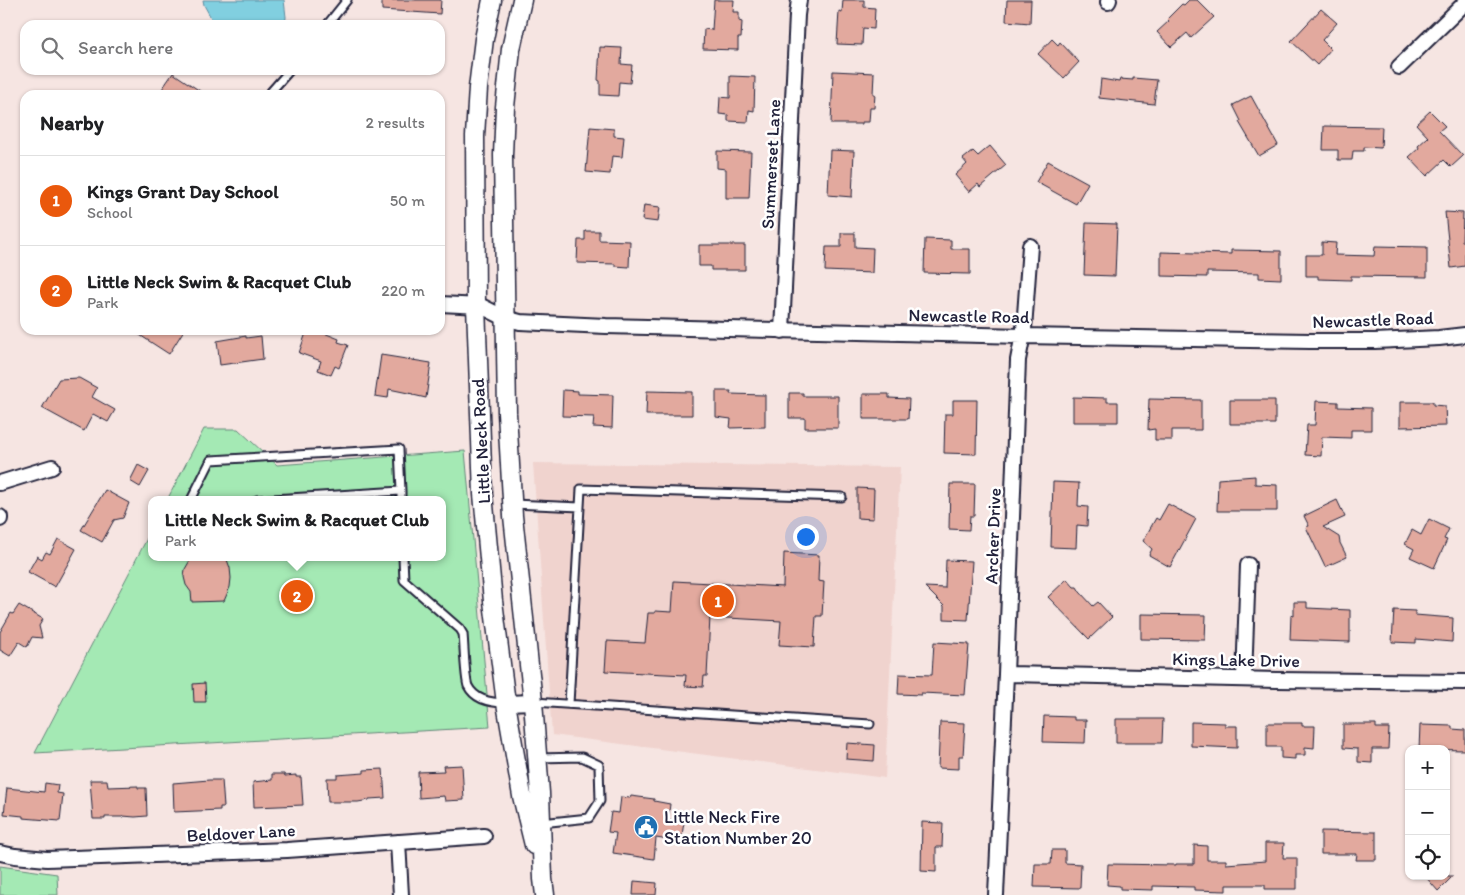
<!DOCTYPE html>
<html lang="en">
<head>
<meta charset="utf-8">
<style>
  body { margin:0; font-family:Itim,sans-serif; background:#f6f6f6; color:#202124 }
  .controls { position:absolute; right:15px; bottom:15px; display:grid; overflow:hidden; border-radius:10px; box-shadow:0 1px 4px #0004 }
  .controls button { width:45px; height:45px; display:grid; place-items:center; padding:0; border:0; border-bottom:1px solid #e0e0e0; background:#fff; color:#202124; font:25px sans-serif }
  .you { position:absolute; left:805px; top:536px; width:18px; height:18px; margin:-12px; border:4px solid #fff; border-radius:50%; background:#1a73e8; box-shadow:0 0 0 8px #1a73e833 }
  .badge { display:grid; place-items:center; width:32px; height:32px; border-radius:50%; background:#ea580c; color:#fff; font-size:16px; font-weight:700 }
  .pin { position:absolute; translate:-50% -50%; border:2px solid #fff; box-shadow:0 1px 5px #0006 }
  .popup { position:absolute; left:148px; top:496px; width:298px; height:65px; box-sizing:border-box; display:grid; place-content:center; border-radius:10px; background:#fff; filter:drop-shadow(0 1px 4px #0005); font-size:16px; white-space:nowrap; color:#757577 }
  .popup b { font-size:19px; color:#202124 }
  .popup::after { content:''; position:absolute; left:50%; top:100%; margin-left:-10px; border:10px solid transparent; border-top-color:#fff }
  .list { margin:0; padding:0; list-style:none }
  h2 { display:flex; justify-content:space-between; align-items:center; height:65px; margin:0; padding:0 20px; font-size:21px }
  h2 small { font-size:16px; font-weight:400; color:#757577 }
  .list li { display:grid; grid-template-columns:32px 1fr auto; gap:15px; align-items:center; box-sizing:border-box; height:90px; padding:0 20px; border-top:1px solid #e0e0e0 }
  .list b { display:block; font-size:19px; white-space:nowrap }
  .list p { margin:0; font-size:16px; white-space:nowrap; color:#757577 }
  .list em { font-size:16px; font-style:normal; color:#757577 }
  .icon { flex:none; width:28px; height:28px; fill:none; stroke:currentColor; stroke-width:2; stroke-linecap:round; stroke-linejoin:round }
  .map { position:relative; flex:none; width:1465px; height:895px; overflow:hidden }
  .search { position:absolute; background:#fff; box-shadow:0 1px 4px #0004; left:20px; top:20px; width:425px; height:55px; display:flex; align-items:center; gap:12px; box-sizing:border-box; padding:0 18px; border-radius:15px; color:#757577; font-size:19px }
  .panel { position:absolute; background:#fff; box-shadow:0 1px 4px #0004; left:20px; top:90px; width:425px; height:245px; border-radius:15px }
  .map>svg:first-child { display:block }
</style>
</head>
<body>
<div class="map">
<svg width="1465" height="895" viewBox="0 0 1465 895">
  <rect width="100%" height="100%" fill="#f6e5e2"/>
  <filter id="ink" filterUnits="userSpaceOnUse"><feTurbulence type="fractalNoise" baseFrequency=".02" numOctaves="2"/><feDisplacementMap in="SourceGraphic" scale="10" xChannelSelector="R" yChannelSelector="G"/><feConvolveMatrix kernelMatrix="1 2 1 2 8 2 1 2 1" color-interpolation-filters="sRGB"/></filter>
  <g filter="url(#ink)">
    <!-- built -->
    <path fill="#f0d3ce" d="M533,463L900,467L885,778L552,735Z"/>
    <!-- green -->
    <path fill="#a4e9b4" stroke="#638678" d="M204,429H238L277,465L465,451L490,727L35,753L152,529V557H442V500H167Z
      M0,866L57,874L58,895H0Z"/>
    <!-- water -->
    <path fill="#81cfe0" stroke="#5b8a9e" d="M203,0H284L286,17L285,25H215L204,5Z"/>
    <!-- building -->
    <path fill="#e2a99e" stroke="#22223b" d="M382,0H441L440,14L382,10Z
      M714,0H734L733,12H739V21L742,22L741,38H738V50L703,49L704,29L712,30Z
      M843,0H864V7L875,8L874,29L863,28L862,45L837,44L839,11L842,12Z
      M1007,0H1031L1030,23L1006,21Z
      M1189,0H1197L1214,17L1191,38L1187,33L1171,47L1157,32L1169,21L1167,19L1182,4L1184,5Z
      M1321,9L1337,23L1322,40L1331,49L1317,65L1291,41Z
      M1052,39L1058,45L1060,42L1079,62L1064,78L1038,54Z
      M600,47L622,48L621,64L632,65L630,83L619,82L618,96L600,95V81L598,80Z
      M833,71L874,73L873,94H875L874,108H870L869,122H862V124H831Z
      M173,73L206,95H158Z
      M730,76L755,77L754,111L749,110L748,122L728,121V115L719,114L720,97L730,98Z
      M1133,78L1157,80L1154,104L1099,98L1101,79L1119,82L1120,79L1133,80Z
      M1251,96L1278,145L1259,156L1239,122L1241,121L1233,105Z
      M1430,111L1445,126L1439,131L1463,156L1451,167L1444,160L1427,176L1409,157L1419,148L1418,146L1428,137L1416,124Z
      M1324,126L1382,127L1381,148L1364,147V151H1353L1352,160H1338V150H1323Z
      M590,127L614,129V136L624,137L622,157L612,156L610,174L586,172Z
      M990,146L1006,165L980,187L978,184L969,192L955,175L967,164L963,159L973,151L978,156Z
      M830,150L854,151L852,197L828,195Z
      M717,151L751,152L749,198H726V169L717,168Z
      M1048,161L1088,183L1076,204L1036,182Z
      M644,205L660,207L658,222L642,220Z
      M1445,212L1463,213L1462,241H1465V266L1451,268Z
      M1086,223L1117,224L1115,276L1084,275Z
      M585,231H599V240L630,241L629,267L615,266V264L577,263L578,240H585Z
      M841,233H855V247L873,248L872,273L825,271L826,247H841Z
      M925,239L951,240V249H970V274L924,273Z
      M1322,242L1336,243L1335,255L1374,256L1375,246L1427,247V277L1351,276V280L1318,279V276H1306V255H1322Z
      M699,245H745V270H711V266H699Z
      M1231,250L1281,251V279L1259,278V273L1207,272V277L1161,276V252L1231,254Z
      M132,330H184L169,354Z
      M307,330H325L324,333L339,339L338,342L348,345L339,368L335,366L331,375L318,370L321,361L299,353Z
      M246,336V338L261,336L263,359L220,365L217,341Z
      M381,355L431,363L426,398L413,395V394L389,389L388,398L375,396Z
      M79,378L97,388L92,397L115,410L108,422L93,414L84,431L42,408L59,379Z
      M563,390L578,391V394L613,395L612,428L593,427L594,417L562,416Z
      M647,391L692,392V415H646Z
      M716,391H731L730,394L765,395V427L730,428L731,419L716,417Z
      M789,393H803V396H838V428H805V418H789Z
      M863,394H889V398L909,399L908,419H863Z
      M1073,397L1107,398V402H1118V422H1073Z
      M1149,399L1201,400V430H1172V440H1155V429L1148,430Z
      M953,400H977L976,454L944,453L945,414H953Z
      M1230,400H1275V424H1230Z
      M1316,401L1338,402V407L1371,408V430H1351V438L1322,437L1321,456L1305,455L1307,425H1315Z
      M1400,402H1433V405L1445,406L1446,426L1400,427Z
      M138,465L149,471L140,487L130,481Z
      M1255,476V484L1277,485V511H1217L1218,479Z
      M1053,482L1079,483L1078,506L1088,507L1087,526L1077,525L1076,548L1051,547Z
      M950,484H975L974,516H970L969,530L949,529Z
      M857,488L874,489L873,519L857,518Z
      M105,490L129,503L123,518L114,520L102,542L81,530Z
      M1337,500L1345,517L1323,527L1339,537L1340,543L1347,557L1325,567L1306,527L1309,526L1304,516Z
      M1168,504L1196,519L1170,567L1149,555L1152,549L1143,541L1156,518L1159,520Z
      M1429,519L1449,529L1444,539L1447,540L1434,568L1410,557L1414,549L1405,544L1412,530L1421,535Z
      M58,539L76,549L55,587L28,572L37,556L42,559L46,552L50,554Z
      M784,553L819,555L818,581L824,582L822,616H816L814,647L779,645L781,621L710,617L707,676H704L703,687L685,686L686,675L605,671L607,641L645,643L648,613H655V611L672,612L674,581L783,587Z
      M192,557H226L230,568L231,578L230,587L224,601L192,602L191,592L186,585L184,577L185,569Z
      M946,560L972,561L968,620L944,619V606L925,587L945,588Z
      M1067,579L1074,587H1077L1080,592L1093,606L1098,602L1112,617L1089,639L1048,597Z
      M1294,602H1307V608L1350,610V642L1290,640L1291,615L1294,616Z
      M19,605L43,619L39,626L42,638L32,637L27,647L19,642L10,656L0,650V632L11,613L13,614Z
      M1394,610L1415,611V615L1453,618L1452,642L1416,639V643L1392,642Z
      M1141,614L1206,615L1205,640L1141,639Z
      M934,642L969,644L965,695L921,693V695L898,694L899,674L932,675Z
      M205,683L206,702H194L193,684Z
      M1044,716L1074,717V720H1086L1085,743L1043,742Z
      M1116,719H1163L1162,743H1116Z
      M940,722L965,723L963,756H959V769L938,768Z
      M1191,722L1225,723V726H1237V748L1191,746Z
      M1267,723H1302V726H1315L1314,748L1305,747V755H1295V759L1281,758V747H1267Z
      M1343,724H1376V728H1389L1388,749H1372V763L1358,762V749L1343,748Z
      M1420,725L1452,726V729L1465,730V750L1419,749Z
      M847,743L875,745L874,761L846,759Z
      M462,765L464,800L445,801L444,796L419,798L418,772L444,771L443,766Z
      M383,769L385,798L369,799V800L358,802H328L327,778H337V775L364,773V770Z
      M272,774H284L285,776L296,775V777H301L303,805L254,807L253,782L272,780Z
      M90,780H107L108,787L138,786V788H146L147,816L135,817L123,816V817H105V819H93Z
      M209,780H222L224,807H220V810L174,812L173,783Z
      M45,783L58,785L57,793L63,794L60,821L23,818V816L4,814L7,788L44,792Z
      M631,796L654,799V801L670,804L668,820L684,822L681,842L656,838L654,859L613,853L616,833L608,832L611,812L619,813L621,797L630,798Z
      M922,822L943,823L942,847H936V872L921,871Z
      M1321,831L1376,832V860H1356L1357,854H1321Z
      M1265,843H1284L1283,858H1297V889H1265V885H1226V891L1194,890V887L1153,886V890L1120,889V886L1107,885L1108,864L1176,865V864H1194V845L1207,846V860H1226V864L1265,861Z
      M1052,850H1065V863L1081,864L1080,888L1034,887L1035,864H1051Z
      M1425,876H1453L1438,891Z
      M634,881L657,883L656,895H633Z"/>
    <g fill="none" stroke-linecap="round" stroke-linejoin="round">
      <!-- service casing -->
      <g stroke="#22223b" stroke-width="11">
        <path id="service" d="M327,25L347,0
          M268,95L290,70
          M191,500L211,460L399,449L401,491
          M257,500L401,491V500
          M513,504L580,507
          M403,557L404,580L460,629L463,634C464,644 465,679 468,686C475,700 492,703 506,703
          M534,702L870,724
          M569,704L581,489L842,497
          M538,758L582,757L599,765L600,801L589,818L541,823"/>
      </g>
      <!-- minor casing -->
      <g stroke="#22223b" stroke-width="18">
        <path id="minor" d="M1108,2L1109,0
          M1399,67L1465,3
          M440,304L481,306L505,318L520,322L606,326L1023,336L1310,341H1375L1439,338L1465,335
          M782,331L797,15L799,0
          M0,483L52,467
          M0,517V519
          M1006,674L1277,680L1465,682
          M1244,679L1248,565
          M506,703L533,702
          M398,842L401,895
          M0,853L15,856L47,859L287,850L484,836
          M996,895L1006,674L1018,360L1024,329L1030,246"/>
      </g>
      <!-- tertiary casing -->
      <g stroke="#22223b" stroke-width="21">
        <path id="tertiary" d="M492,0L484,39L478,88L475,136L476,306L483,494L493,601L506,703L522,796L534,845
          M522,0L511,49L505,107L503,155L507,413L513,516L533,702L540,793L543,879L545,895"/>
      </g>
      <!-- service -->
      <use href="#service" stroke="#fff" stroke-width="7"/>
      <!-- minor -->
      <use href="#minor" stroke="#fff" stroke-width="14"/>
      <!-- tertiary -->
      <use href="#tertiary" stroke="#fff" stroke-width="18"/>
    </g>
  </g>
  <!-- icons -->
  <defs>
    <g id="civic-disc" transform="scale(1.25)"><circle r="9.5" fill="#1f6fb2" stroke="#fff"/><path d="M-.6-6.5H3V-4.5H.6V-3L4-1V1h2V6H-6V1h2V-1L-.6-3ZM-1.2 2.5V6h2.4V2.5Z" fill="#fff"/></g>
  </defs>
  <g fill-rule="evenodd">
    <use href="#civic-disc" x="646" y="827"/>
  </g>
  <g text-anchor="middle" stroke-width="5" stroke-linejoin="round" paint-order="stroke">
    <!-- street labels -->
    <g font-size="18" fill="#22223b" stroke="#fff">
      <text transform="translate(771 164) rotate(-87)" y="6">Summerset Lane</text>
      <text transform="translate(969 316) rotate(1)" y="6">Newcastle Road</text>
      <text transform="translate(1373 320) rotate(-2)" y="6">Newcastle Road</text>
      <text transform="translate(481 441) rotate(-93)" y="6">Little Neck Road</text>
      <text transform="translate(993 536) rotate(-88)" y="6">Archer Drive</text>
      <text transform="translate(1236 660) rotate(1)" y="6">Kings Lake Drive</text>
      <text transform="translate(241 833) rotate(-3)" y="6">Beldover Lane</text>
    </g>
    <!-- poi labels -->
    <g font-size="18" fill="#22223b" stroke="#fff" text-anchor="start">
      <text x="664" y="823">Little Neck Fire<tspan x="664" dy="21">Station Number 20</tspan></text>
    </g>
  </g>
</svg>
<div class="controls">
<button>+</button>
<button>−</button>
<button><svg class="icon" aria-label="locate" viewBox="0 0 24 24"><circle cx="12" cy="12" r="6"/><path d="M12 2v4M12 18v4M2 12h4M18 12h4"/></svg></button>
</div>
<div class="you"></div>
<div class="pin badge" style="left:718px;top:601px">1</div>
<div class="pin badge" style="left:297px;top:596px">2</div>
<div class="popup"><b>Little Neck Swim &amp; Racquet Club</b>Park</div>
<div class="search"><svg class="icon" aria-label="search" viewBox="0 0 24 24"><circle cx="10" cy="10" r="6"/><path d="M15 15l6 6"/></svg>Search here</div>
<section class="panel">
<h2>Nearby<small>2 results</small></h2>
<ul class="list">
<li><span class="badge">1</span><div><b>Kings Grant Day School</b><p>School</p></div><em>50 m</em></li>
<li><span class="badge">2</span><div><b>Little Neck Swim &amp; Racquet Club</b><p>Park</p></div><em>220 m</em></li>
</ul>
</section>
</div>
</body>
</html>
